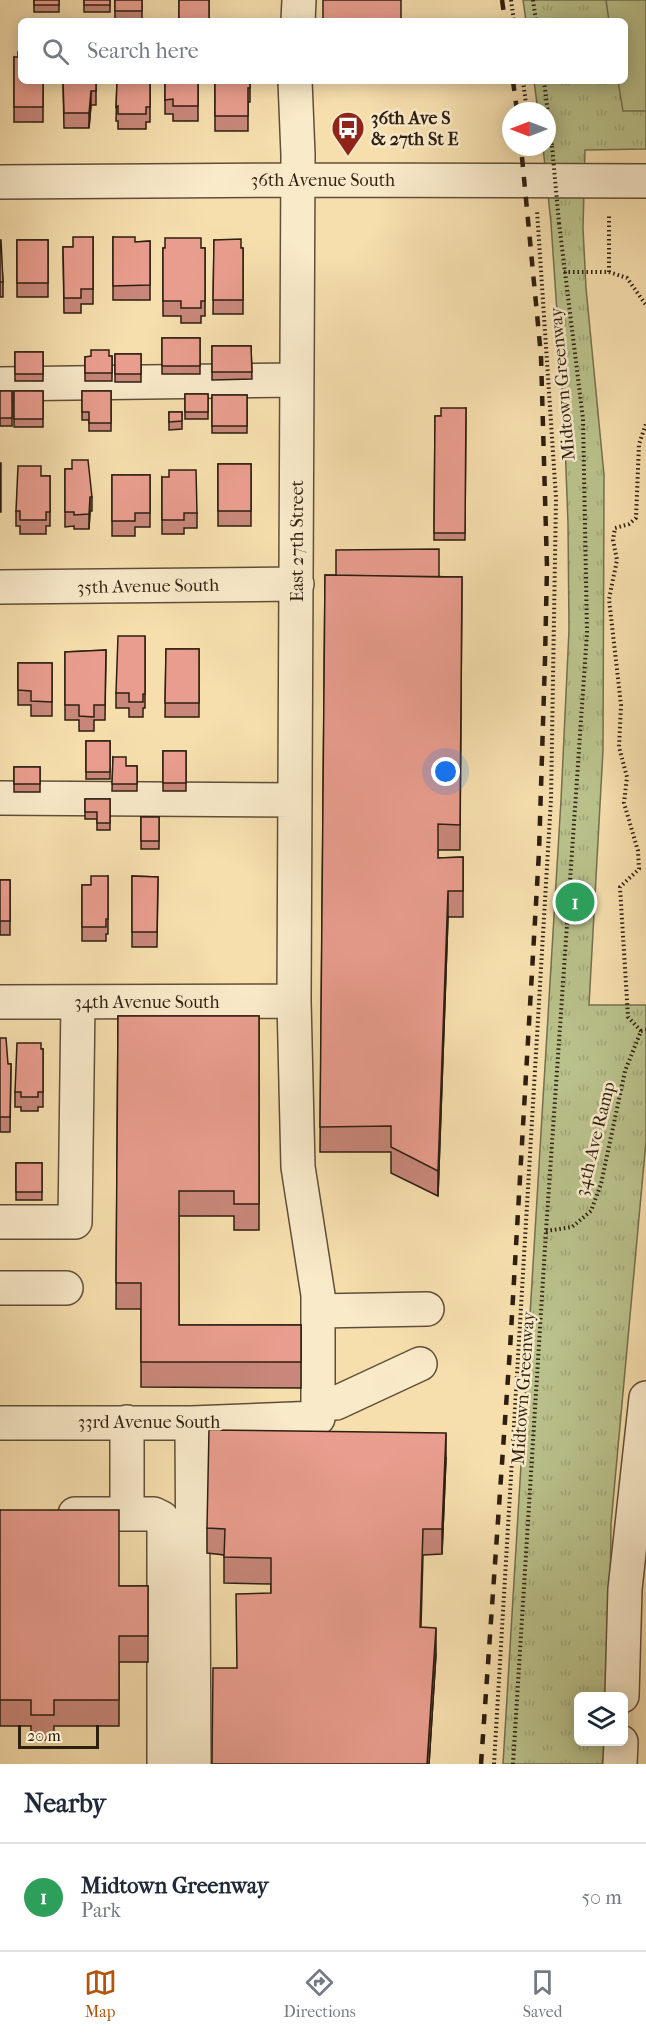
<!DOCTYPE html>
<html lang="en">
<head>
<meta charset="utf-8">
<style>
  body { margin:0; font-family:"IM FELL French Canon",serif; background:#f6f6f7; color:#1f2937 }
  .controls { position:absolute; right:18px; bottom:18px; display:grid; overflow:hidden; border-radius:9px; box-shadow:0 3px 15px #0003 }
  .controls button { width:54px; height:54px; display:grid; place-items:center; padding:0; border:0; border-bottom:2px solid #e0e1e3; background:#fff; color:#1f2937; font:30px sans-serif }
  .compass { position:absolute; left:502px; top:102px; width:54px; height:54px; border-radius:50%; background:#fff; box-shadow:0 3px 15px #0003; rotate:270deg }
  .scale { position:absolute; left:18px; bottom:15px; width:81px; box-sizing:border-box; padding-left:6px; border:3px solid #2e1f11; border-top:0; font-size:16px; line-height:21px; white-space:nowrap; color:#2e1f11; -webkit-text-stroke:4px #f9eaca; paint-order:stroke }
  .you { position:absolute; left:446px; top:772px; width:21px; height:21px; margin:-15px; border:4px solid #fff; border-radius:50%; background:#1a73e8; box-shadow:0 0 0 9px #1a73e833 }
  .badge { display:grid; place-items:center; width:39px; height:39px; border-radius:50%; background:#b45309; color:#fff; font-size:20px; font-weight:700 }
  .pin { position:absolute; translate:-50% -50%; border:3px solid #fff; box-shadow:0 2px 6px #0006 }
  .list { margin:0; padding:0; list-style:none }
  h2 { display:flex; justify-content:space-between; align-items:center; height:78px; margin:0; padding:0 24px; font-size:26px }
  h2 small { font-size:20px; font-weight:400; color:#747a83 }
  .list li { display:grid; grid-template-columns:39px 1fr auto; gap:18px; align-items:center; box-sizing:border-box; height:108px; padding:0 24px; border-top:2px solid #e0e1e3 }
  .list b { display:block; font-size:22px; white-space:nowrap }
  .list p { margin:0; font-size:20px; white-space:nowrap; color:#747a83 }
  .list em { font-size:20px; font-style:normal; color:#747a83 }
  .icon { flex:none; width:33px; height:33px; fill:none; stroke:currentColor; stroke-width:2; stroke-linecap:round; stroke-linejoin:round }
  .map { position:relative; flex:none; width:646px; height:1764px; overflow:hidden }
  .search { position:absolute; background:#fff; box-shadow:0 3px 15px #0003; left:18px; right:18px; top:18px; height:66px; display:flex; align-items:center; gap:15px; box-sizing:border-box; padding:0 21px; border-radius:9px; color:#747a83; font-size:22px }
  .sheet { height:186px; background:#fff }
  nav { display:flex; justify-content:space-around; align-items:center; box-sizing:border-box; height:84px; border-top:2px solid #e0e1e3; background:#fff; font-size:16px; color:#747a83 }
  nav a { display:grid; justify-items:center; gap:3px }
  nav .on { color:#b45309 }
  .map>svg:first-child { display:block }
</style>
</head>
<body>
<div class="map">
<svg width="646" height="1764" viewBox="0 0 646 1764">
  <defs>
    <pattern id="grass-tufts" width="24" height="20" patternUnits="userSpaceOnUse" patternTransform="scale(1.5)"><rect width="24" height="20" fill="#bac28c"/><path d="M3 7l-1-3M5 7V3M7 7l1-3M15 17l-1-3M17 17v-4M19 17l1-3" fill="none" stroke="#a0a678"/></pattern>
  </defs>
  <rect width="100%" height="100%" fill="#f6dead"/>
  <filter id="stains"><feTurbulence type="fractalNoise" baseFrequency=".00333" numOctaves="4"/><feColorMatrix values="0 0 0 0 .2 0 0 0 0 .09 0 0 0 0 .02 0 0 0 .5 -.17"/></filter>
  <radialGradient id="worn" r=".72"><stop offset=".6" stop-color="#630" stop-opacity="0"/><stop offset="1" stop-color="#630" stop-opacity=".3"/></radialGradient>
  <!-- grass -->
  <path fill="url(#grass-tufts)" stroke="#74704e" stroke-width="1.5" d="M523,0H646V149L585,150L583,228L586,288L604,475L603,750L589,1005H646V1141L611,1524L609,1696H578V1742H608V1764H503L561,800L569,630L568,523L564,416L551,223L543,147H547V111H538L534,81H625V21H526Z"/>
  <!-- pitch -->
  <path fill="#bac28c" stroke="#74704e" stroke-width="1.5" d="M606,0H646V111H623L618,81H625V21H609Z"/>
  <g fill="none" stroke-linecap="round" stroke-linejoin="round">
    <!-- minor casing -->
    <g stroke="#604f38" stroke-width="36">
      <path id="minor" d="M298,21L299,0
        M0,182L297,180L646,181
        M0,384L297,380
        M0,587L297,584
        M0,798L295,800
        M0,1002L294,1001
        M0,1222H75L78,1002
        M0,1288H66
        M318,1311L427,1309
        M318,1403H336L420,1364
        M0,1423H192L318,1418V1295L298,1167L294,1001L298,155L295,81
        M192,1423L194,1764
        M75,1514H154L162,1518L164,1524V1764
        M127,1514V1422
        M622,1696L625,1589L646,1398
        M620,1764L621,1742"/>
    </g>
    <!-- path -->
    <path stroke="#2e1f11" stroke-width="4" stroke-dasharray="1.5 3" stroke-linecap="butt" d="M511,0L514,21
      M533,0L536,21
      M523,81L527,111
      M544,81L552,146
      M564,272H609V214
      M609,272L627,278L646,305
      M641,1031L628,1017L620,887L639,869L638,851L624,803L627,777L619,747L621,705L609,599L617,560L613,540L615,528L629,524L636,518L639,444L646,424
      M546,1231L572,1227L591,1211L601,1184L625,1071L641,1031L646,1030
      M494,1764L551,799L556,498L537,210
      M513,1764L546,1231L587,633L583,419L559,223"/>
    <!-- minor -->
    <use href="#minor" stroke="#f9eaca" stroke-width="33"/>
    <!-- rail -->
    <path stroke="#2e1f11" stroke-width="4.5" stroke-dasharray="10 10" stroke-linecap="butt" d="M502,0L505,21
      M513,81L517,111
      M481,1764L510,1349L539,852L545,659L547,567L541,356L521,147"/>
    <!-- path-bridge -->
    <path stroke="#2e1f11" stroke-width="4" stroke-dasharray="1.5 3" stroke-linecap="butt" d="M552,146L559,223"/>
  </g>
  <!-- wall -->
  <path fill="#c8877a" stroke="#2e1f11" stroke-width="1.5" d="M34,0H59V12H34Z
    M84,0H110V12H84Z
    M115,0H142V19H115Z
    M179,0H209V21H179Z
    M14,57L43,81V122H14Z
    M63,81H96V105H91L89,128H64Z
    M117,81H150V122H146V129H118V121H116Z
    M165,81H198V121H173V114H165Z
    M215,81H250V102H248V131H215Z
    M93,237V304H81V313H64L63,247H73Z
    M113,237L135,242L150,241V300H113Z
    M0,240L3,282V297H0Z
    M17,240H48V297H17Z
    M214,240L243,248V314H213Z
    M163,248H205V316H201V323H181V316H163Z
    M162,338H200V374H162Z
    M212,346H251L252,379L212,380Z
    M15,352H43V381H15Z
    M115,354H141V382H115Z
    M112,356V381H85V357Z
    M0,391H12V426H0Z
    M14,391H43V427H14Z
    M82,391H111V431H89V420H82Z
    M185,394H208V419H185Z
    M212,395H247V433H212Z
    M466,408L465,540H434L435,416H441Z
    M169,412H182V429L169,430Z
    M218,464H251V526H218Z
    M65,469H72L92,497V511H90L89,529H74V526L65,527Z
    M112,475H150V527H135V536H112Z
    M41,476H50V526H46V534H20V526H16V511Z
    M162,477L197,513V528H184V534H162Z
    M325,575L462,577L460,850H438V858L463,857V917H448L438,1196L391,1173V1152H320Z
    M145,636V708H143V717H129V708H116V693Z
    M166,649H199V717H165Z
    M106,650L105,720H94V731H79V720H65V652Z
    M18,663H52V716H31V705H18Z
    M86,741H110V779H86Z
    M163,751H186V791H163Z
    M113,757L126,766H137V791H112Z
    M14,767H40V792H14Z
    M85,799H110V830H97V819H85Z
    M141,817H159V849H141Z
    M108,876V934H106V941H82V885H91Z
    M132,876L158,877L157,947H132Z
    M0,880H10V935H0Z
    M118,1016H259V1230H234V1216H179V1325H301V1388L141,1387V1309H116Z
    M0,1038L8,1064H11L10,1132H0Z
    M41,1049H43V1107H38V1111H21V1107H15V1092Z
    M16,1163H42V1200H16Z
    M446,1458L442,1554L423,1555L421,1627L436,1654L429,1764H212L237,1668L271,1593V1584L224,1583V1555L207,1553V1528Z
    M0,1510L119,1586H148V1662H119V1726H54V1740H31V1726H0Z"/>
  <!-- shaded-wall -->
  <path fill="#a36e63" stroke="#2e1f11" stroke-width="1.5" d="M91,91V105L89,128V113Z
    M90,497V511L89,529V514Z
    M448,891V917L438,1196V1171Z
    M446,1433V1458L442,1554V1529Z
    M436,1628V1654L429,1764H427Z"/>
  <!-- building -->
  <path fill="#e99d8e" stroke="#2e1f11" stroke-width="1.5" d="M34,0H59V5H34Z
    M84,0H110V5H84Z
    M115,0H142V11H115Z
    M179,0H209V20H179Z
    M323,0H401V21H323Z
    M18,52H21V81H43V107H14V57H18Z
    M63,81H96V91H91L89,113H64Z
    M117,81H150V107H146V114H118V106L116,107Z
    M165,81H198V106H173V99L165,100Z
    M215,81H250V88H248V116H215Z
    M73,237H93V289H81V298H64L63,247H73Z
    M113,237H135V242L150,241V285L113,286Z
    M165,238H201V248H205V301H201V308H181V301H163V248H165Z
    M241,239V248H243V300H213L214,240Z
    M0,240H1L3,282H0Z
    M17,240H48V283H17Z
    M162,338H200V366H162Z
    M212,346H251L252,372H212Z
    M91,350H109V356H112V373H85V357L91,356Z
    M15,352H43V374H15Z
    M115,354H141V374H115Z
    M0,391H12V418H0Z
    M14,391H43V419H14Z
    M82,391H111V423H89V412H82Z
    M185,394H208V412H185Z
    M212,395H247V426H212Z
    M441,408H466L465,533H434L435,416H441Z
    M169,412H182V421L169,422Z
    M72,460H88L92,497H90L89,514L74,515V512H65V469H72Z
    M0,463H1V512H0Z
    M218,464H251V511H218Z
    M18,466H41V476H50V512H46V520H20V511H16Z
    M169,470H196L197,513H184V520H162V477H169Z
    M112,475H150V513H135V521H112Z
    M439,549V577L336,575V550Z
    M325,575L462,577L460,825L438,824V858L463,857V891H448L438,1171L391,1147V1126L320,1127Z
    M118,636H145V694H143V702H129V693H116Z
    M166,649H199V703H165Z
    M106,650L105,705H94V717L79,716V705H65V652Z
    M18,663H52V702L31,701V691L18,690Z
    M86,741H110V772H86Z
    M163,751H186V783H163Z
    M113,757H126V766H137V784H112Z
    M14,767H40V784H14Z
    M85,799H110V823H97V812H85Z
    M141,817H159V841H141Z
    M91,876H108V919H106V927H82V885H91Z
    M132,876L158,877L157,932H132Z
    M0,880H10V921H0Z
    M118,1016H259V1204H234V1191H179V1325H301V1362H141V1283H116Z
    M0,1038H6L8,1064H11L10,1117H0Z
    M17,1043H41V1049H43V1092H38V1097H21V1092H15Z
    M16,1163H42V1192H16Z
    M209,1430L446,1433L442,1529H423L420,1627L436,1628L427,1764H212L213,1668H237L236,1594L271,1593V1558L224,1557L225,1529L207,1528Z
    M0,1510H119V1586H148V1636H119V1700H54V1715H31V1700H0Z"/>
  <!-- icons -->
  <defs>
    <g id="bus-pin" transform="scale(1.725)"><path d="M0 17L-7.5 6A9.5 9.5 0 1 1 7.5 6Z" fill="#8f2418" stroke="#f9eaca"/><path d="M-5-6H5V4H4V6H2V4H-2V6H-4V4H-5ZM-3.5-4V0h7V-4ZM-3.5 1.2v1.5H-2V1.2ZM2 1.2v1.5H3.5V1.2Z" fill="#fff"/></g>
  </defs>
  <g fill-rule="evenodd">
    <use href="#bus-pin" x="348" y="128"/>
  </g>
  <g text-anchor="middle" stroke-width="5" stroke-linejoin="round" paint-order="stroke">
    <!-- poi labels -->
    <g font-size="18" font-weight="bold" fill="#2e1f11" stroke="#f9eaca" text-anchor="start">
      <text x="371" y="124">36th Ave S<tspan x="371" dy="21">&amp; 27th St E</tspan></text>
    </g>
    <!-- street labels -->
    <g font-size="18" fill="#2e1f11" stroke="#f9eaca">
      <text x="323" y="186">36th Avenue South</text>
      <text transform="translate(562 384) rotate(-95)" y="6">Midtown Greenway</text>
      <text transform="translate(297 541) rotate(-90)" y="6">East 27th Street</text>
      <text transform="translate(148 586) rotate(-1)" y="6">35th Avenue South</text>
      <text x="147" y="1008">34th Avenue South</text>
      <text transform="translate(595 1139) rotate(-76)" y="6">34th Ave Ramp</text>
      <text transform="translate(523 1388) rotate(-86)" y="6">Midtown Greenway</text>
      <text x="149" y="1428">33rd Avenue South</text>
    </g>
  </g>
  <rect width="100%" height="100%" filter="url(#stains)"/>
  <rect width="100%" height="100%" fill="url(#worn)"/>
</svg>
<div class="controls">
<button><svg class="icon" aria-label="layers" viewBox="0 0 24 24"><path d="M12 4l9 5-9 5-9-5zM3 14l9 5 9-5"/></svg></button>
</div>
<svg class="compass" viewBox="-18 -18 36 36"><path d="M0-13l5 13h-10z" fill="#e53935"/><path d="M0 13l5-13h-10z" fill="#747a83"/></svg>
<div class="scale">20 m</div>
<div class="you"></div>
<div class="pin badge" style="left:575px;top:902px;background:#2e9e5b">1</div>
<div class="search"><svg class="icon" aria-label="search" viewBox="0 0 24 24"><circle cx="10" cy="10" r="6"/><path d="M15 15l6 6"/></svg>Search here</div>
</div>
<section class="sheet">
<h2>Nearby<small></small></h2>
<ul class="list">
<li><span class="badge" style="background:#2e9e5b">1</span><div><b>Midtown Greenway</b><p>Park</p></div><em>50 m</em></li>
</ul>
</section>
<nav>
<a class="on"><svg class="icon" aria-label="map" viewBox="0 0 24 24"><path d="M3 6l6-2 6 2 6-2v14l-6 2-6-2-6 2zM9 4v14M15 6v14"/></svg>Map</a>
<a><svg class="icon" aria-label="directions" viewBox="0 0 24 24"><path d="M12 3l9 9-9 9-9-9zM9 14v-3h6M13 9l2 2-2 2"/></svg>Directions</a>
<a><svg class="icon" aria-label="saved" viewBox="0 0 24 24"><path d="M7 4h10v16l-5-4-5 4z"/></svg>Saved</a>
</nav>
</body>
</html>
